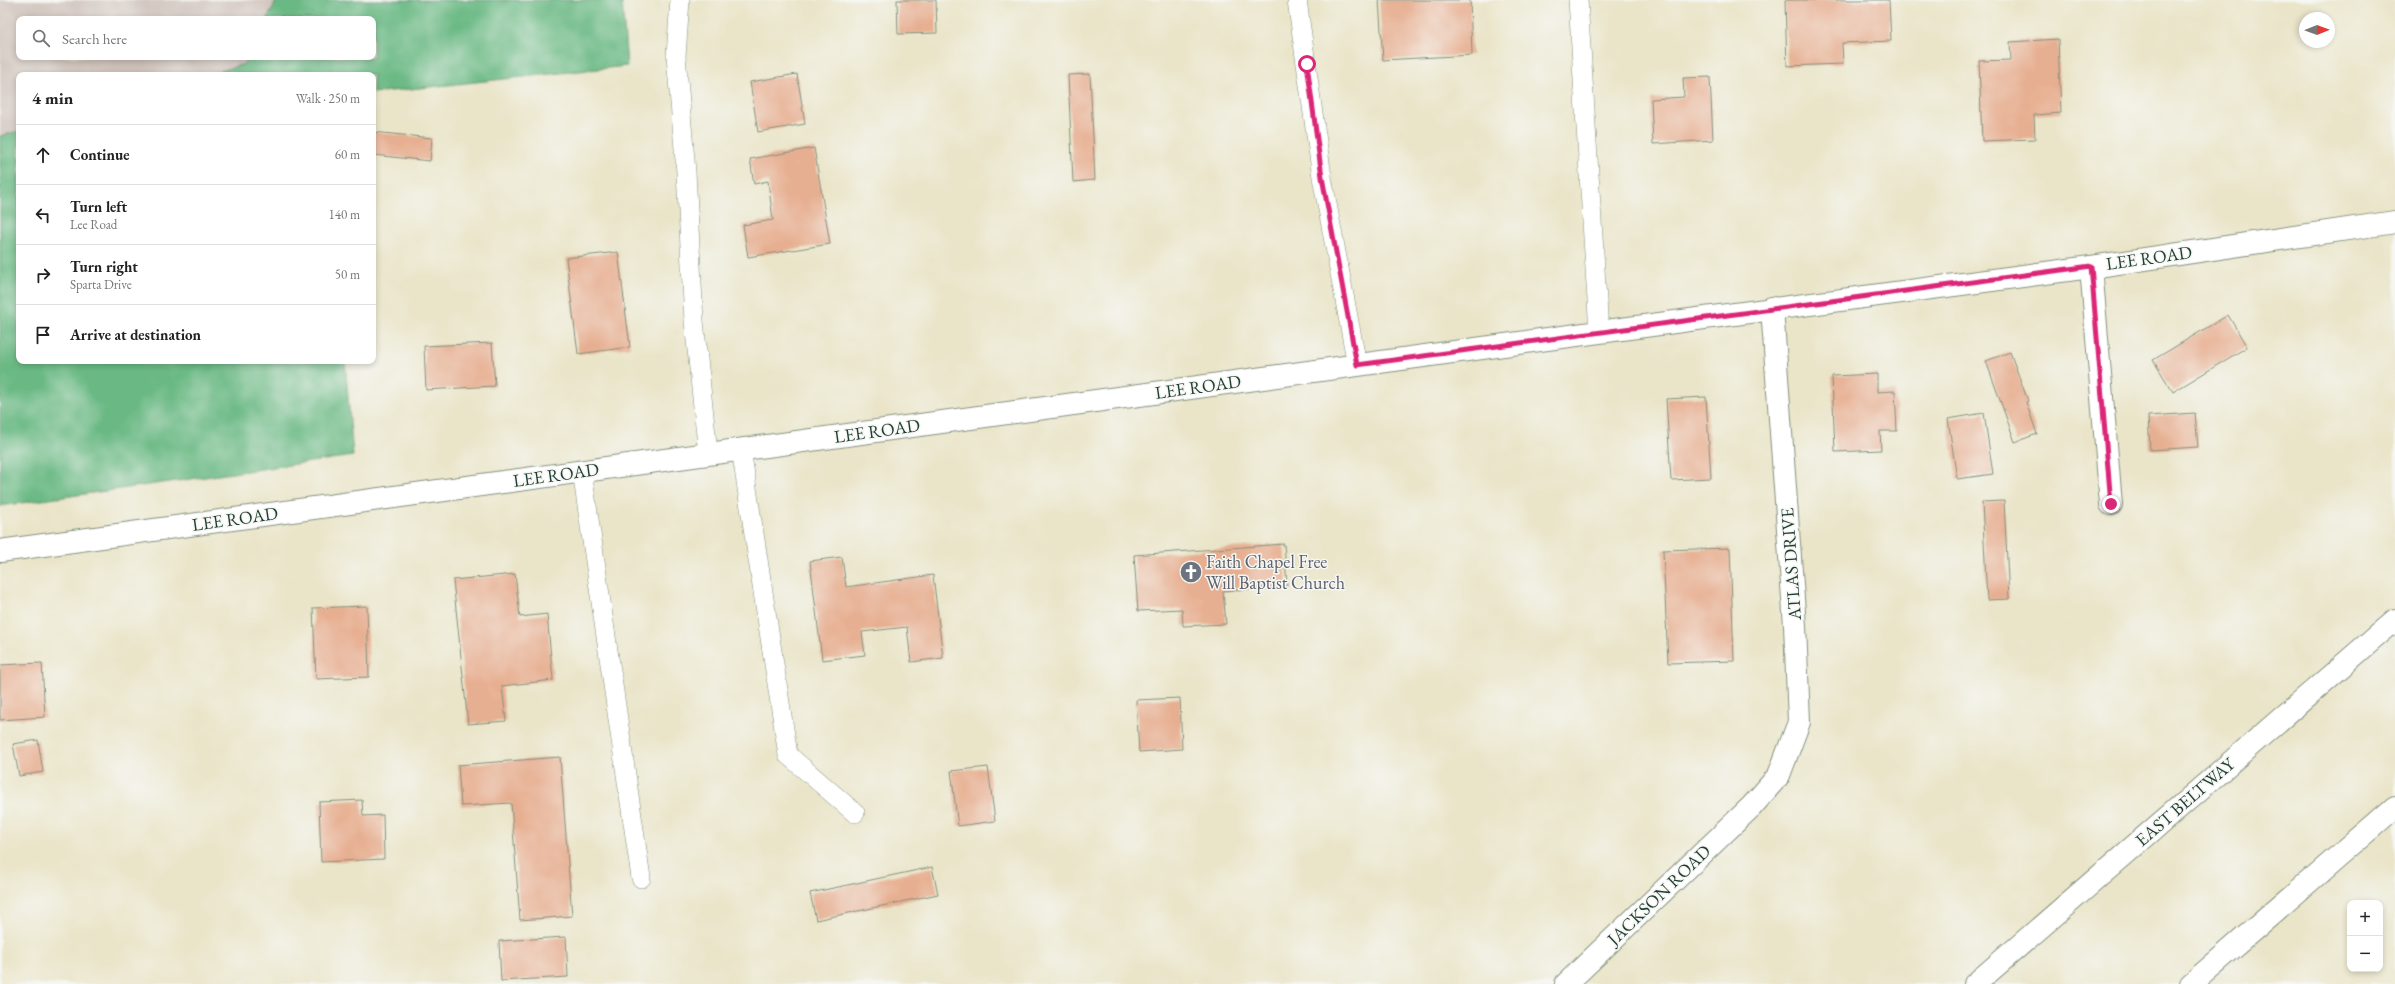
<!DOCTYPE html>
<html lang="en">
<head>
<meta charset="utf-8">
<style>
  body { margin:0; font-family:"EB Garamond",serif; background:#f2f2f2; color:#222 }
  .controls { position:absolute; right:12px; bottom:12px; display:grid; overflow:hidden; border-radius:8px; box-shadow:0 2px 6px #0003 }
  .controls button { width:36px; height:36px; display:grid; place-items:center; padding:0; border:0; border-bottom:1px solid #e0e0e0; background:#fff; color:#222; font:20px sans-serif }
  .compass { position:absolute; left:2299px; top:12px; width:36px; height:36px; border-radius:50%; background:#fff; box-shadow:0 2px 6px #0003; rotate:89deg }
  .stop { position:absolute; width:12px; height:12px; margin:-9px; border:3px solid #db2777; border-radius:50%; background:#fff }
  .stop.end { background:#db2777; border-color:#fff; box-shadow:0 1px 4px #0008 }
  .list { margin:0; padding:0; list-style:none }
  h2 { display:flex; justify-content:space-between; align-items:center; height:52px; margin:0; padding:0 16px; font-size:17px }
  h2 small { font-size:13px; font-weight:400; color:#767676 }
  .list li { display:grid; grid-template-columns:26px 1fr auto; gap:12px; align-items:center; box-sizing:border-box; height:60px; padding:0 16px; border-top:1px solid #e0e0e0 }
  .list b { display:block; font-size:15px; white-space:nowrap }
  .list p { margin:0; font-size:13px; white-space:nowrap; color:#767676 }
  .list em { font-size:13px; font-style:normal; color:#767676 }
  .icon { flex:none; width:22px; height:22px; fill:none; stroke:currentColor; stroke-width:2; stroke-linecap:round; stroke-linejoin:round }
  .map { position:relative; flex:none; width:2395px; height:984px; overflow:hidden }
  .search { position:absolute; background:#fff; box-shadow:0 2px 6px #0003; left:16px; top:16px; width:360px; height:44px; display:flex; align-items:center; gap:10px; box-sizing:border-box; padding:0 14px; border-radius:8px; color:#767676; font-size:15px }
  .panel { position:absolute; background:#fff; box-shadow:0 2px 6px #0003; left:16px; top:72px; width:360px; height:292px; border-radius:8px }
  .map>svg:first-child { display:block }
</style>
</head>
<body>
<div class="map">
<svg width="2395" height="984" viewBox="0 0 2395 984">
  <rect width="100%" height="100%" fill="#f6f6f2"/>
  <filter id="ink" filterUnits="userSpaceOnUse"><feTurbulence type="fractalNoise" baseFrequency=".025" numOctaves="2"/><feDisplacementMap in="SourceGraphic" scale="8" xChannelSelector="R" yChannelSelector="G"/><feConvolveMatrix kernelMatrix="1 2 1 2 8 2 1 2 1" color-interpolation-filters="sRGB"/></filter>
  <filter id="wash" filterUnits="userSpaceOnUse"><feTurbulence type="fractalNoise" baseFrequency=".012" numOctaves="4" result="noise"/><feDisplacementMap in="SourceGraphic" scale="16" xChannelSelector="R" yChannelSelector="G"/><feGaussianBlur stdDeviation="0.9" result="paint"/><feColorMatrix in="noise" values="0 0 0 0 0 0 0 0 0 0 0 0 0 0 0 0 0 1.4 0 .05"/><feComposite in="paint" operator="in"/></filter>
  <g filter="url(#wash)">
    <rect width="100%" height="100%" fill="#eae5c9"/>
    <!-- industrial -->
    <path fill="#cec1b9" d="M0,0H277L267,19H19V57H248L244,64L207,75H19V131L0,136Z"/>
    <!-- forest -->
    <path fill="#6bb984" stroke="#457b5c" d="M277,0H622L627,66L373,93V75H207L244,64L248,57H373V19H267Z
      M19,131V361H345L353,456L0,506V136Z"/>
    <g id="blocks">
      <!-- building -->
      <path fill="#e7af91" d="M897,0H936L937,33L898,34Z
        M1379,0H1470L1472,55L1383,60Z
        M1785,0H1889L1891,41L1842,43L1843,64L1787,66Z
        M2058,39L2061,113L2034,115L2035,139L1982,141L1979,61L2011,60L2010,42Z
        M797,74L805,124L758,132L750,82Z
        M1090,74L1095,180L1073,182L1068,75Z
        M1710,77L1713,140L1653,144L1651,99L1684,97L1683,78Z
        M373,132L432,138L430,161L373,155Z
        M814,148L830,244L748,257L743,225L773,220L768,181L754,184L750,159Z
        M618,252L630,347L578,354L566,258Z
        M2228,315L2247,347L2173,392L2153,360Z
        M492,343L495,386L426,390L424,346Z
        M2010,352L2028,401L2026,402L2037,434L2015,442L1986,361Z
        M1877,374V392L1895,391L1897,431H1880L1881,450L1835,452L1832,376Z
        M1706,397L1711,478L1671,480L1666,399Z
        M1984,413L1993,474L1957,479L1948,419Z
        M2195,413L2198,447L2150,450L2148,416Z
        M2004,501L2009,599L1987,600L1982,502Z
        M1284,544L1287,586L1223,591L1226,624L1183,626L1182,609L1138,611L1134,555Z
        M1730,548L1734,661L1668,663L1663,550Z
        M842,557L846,587L933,575L943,658L911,662L907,627L862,632L865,655L822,660L810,561Z
        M515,574L520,617L547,614L553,680L502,686L506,721L468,724L453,580Z
        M367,606L369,677L316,679L313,608Z
        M42,663L45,717L0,720V665Z
        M1180,698L1182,749L1139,752L1136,700Z
        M38,740L43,772L19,776L13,744Z
        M560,757L572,916L520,920L511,803L461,806L458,765Z
        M988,767L995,821L958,826L951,771Z
        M362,800L363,816L383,815L384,859L321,862L319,802Z
        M932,867L938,894L816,920L810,893Z
        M566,937L568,977L501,981L499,941Z"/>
    </g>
  </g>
  <g filter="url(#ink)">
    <use href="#blocks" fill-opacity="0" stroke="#84917e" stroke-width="1"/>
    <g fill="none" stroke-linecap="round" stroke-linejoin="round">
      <!-- service casing -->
      <g stroke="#84917e" stroke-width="20">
        <path id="service" d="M680,0L676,56L686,172L694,321L708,454
          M1297,0L1322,177L1357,365
          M1578,0L1599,332
          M741,449L788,755L855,813
          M582,471L641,878"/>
      </g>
      <!-- minor casing -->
      <g stroke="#84917e" stroke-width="24">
        <path id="minor" d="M2091,267L2111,504
          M1566,984L1752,806L1779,775L1799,722L1795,626L1772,308"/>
      </g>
      <!-- tertiary casing -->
      <g stroke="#84917e" stroke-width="24">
        <path id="tertiary" d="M0,551L1599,332L2091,267L2395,222"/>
      </g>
      <!-- motorway casing -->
      <g stroke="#84917e" stroke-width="24">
        <path id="motorway" d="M1975,984L2395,620
          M2191,984L2395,807"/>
      </g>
      <!-- service -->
      <use href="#service" stroke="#fff" stroke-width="19"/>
      <!-- minor -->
      <use href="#minor" stroke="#fff" stroke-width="22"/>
      <!-- tertiary -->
      <use href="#tertiary" stroke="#fff" stroke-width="22"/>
      <!-- motorway -->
      <use href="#motorway" stroke="#fff" stroke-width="22"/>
    </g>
  </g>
  <g fill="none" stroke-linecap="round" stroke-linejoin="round" filter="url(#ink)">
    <!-- route -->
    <path stroke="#db2777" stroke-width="5" d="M1307,64L1322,177L1357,365L2091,266L2111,504"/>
  </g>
  <!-- icons -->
  <defs>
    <g id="church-disc" transform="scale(1.15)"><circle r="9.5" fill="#6b7280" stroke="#f6f6f2"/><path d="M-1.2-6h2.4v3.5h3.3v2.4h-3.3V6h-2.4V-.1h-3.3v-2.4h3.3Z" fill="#fff"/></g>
  </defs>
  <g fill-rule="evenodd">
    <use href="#church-disc" x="1191" y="572"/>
  </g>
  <g text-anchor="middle" stroke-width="3" stroke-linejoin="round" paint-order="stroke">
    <!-- street labels -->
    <g font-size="18" fill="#1f3d34" stroke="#f6f6f2">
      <text transform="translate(2149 258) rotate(-8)" y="6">LEE ROAD</text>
      <text transform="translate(1198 387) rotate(-8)" y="6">LEE ROAD</text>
      <text transform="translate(877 431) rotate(-8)" y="6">LEE ROAD</text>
      <text transform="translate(556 475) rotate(-8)" y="6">LEE ROAD</text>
      <text transform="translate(235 519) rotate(-8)" y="6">LEE ROAD</text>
      <text transform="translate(1791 564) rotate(-94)" y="6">ATLAS DRIVE</text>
      <text transform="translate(2185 802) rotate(-41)" y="6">EAST BELTWAY</text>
      <text transform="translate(1659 895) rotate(-44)" y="6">JACKSON ROAD</text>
    </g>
    <!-- worship labels -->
    <g font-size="18" fill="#5b616d" stroke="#f6f6f2" text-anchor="start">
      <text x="1206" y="568">Faith Chapel Free<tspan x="1206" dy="21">Will Baptist Church</tspan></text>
    </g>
  </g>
</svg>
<div class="controls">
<button>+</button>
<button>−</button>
</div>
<svg class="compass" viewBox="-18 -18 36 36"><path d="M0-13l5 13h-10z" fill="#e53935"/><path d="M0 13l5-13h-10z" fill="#767676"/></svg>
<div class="stop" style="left:1307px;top:64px"></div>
<div class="stop end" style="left:2111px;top:504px"></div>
<div class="search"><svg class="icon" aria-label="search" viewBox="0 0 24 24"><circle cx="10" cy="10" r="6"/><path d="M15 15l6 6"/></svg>Search here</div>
<section class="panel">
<h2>4 min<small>Walk · 250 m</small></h2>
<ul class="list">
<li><svg class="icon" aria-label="ahead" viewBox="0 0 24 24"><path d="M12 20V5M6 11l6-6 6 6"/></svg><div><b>Continue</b></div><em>60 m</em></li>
<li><svg class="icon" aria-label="left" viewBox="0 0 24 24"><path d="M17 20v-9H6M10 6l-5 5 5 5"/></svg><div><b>Turn left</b><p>Lee Road</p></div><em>140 m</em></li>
<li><svg class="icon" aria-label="right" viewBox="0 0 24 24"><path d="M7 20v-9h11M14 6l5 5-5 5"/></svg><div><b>Turn right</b><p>Sparta Drive</p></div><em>50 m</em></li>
<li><svg class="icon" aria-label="arrive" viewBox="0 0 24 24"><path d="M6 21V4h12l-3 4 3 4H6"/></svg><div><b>Arrive at destination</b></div></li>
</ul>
</section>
</div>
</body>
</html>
